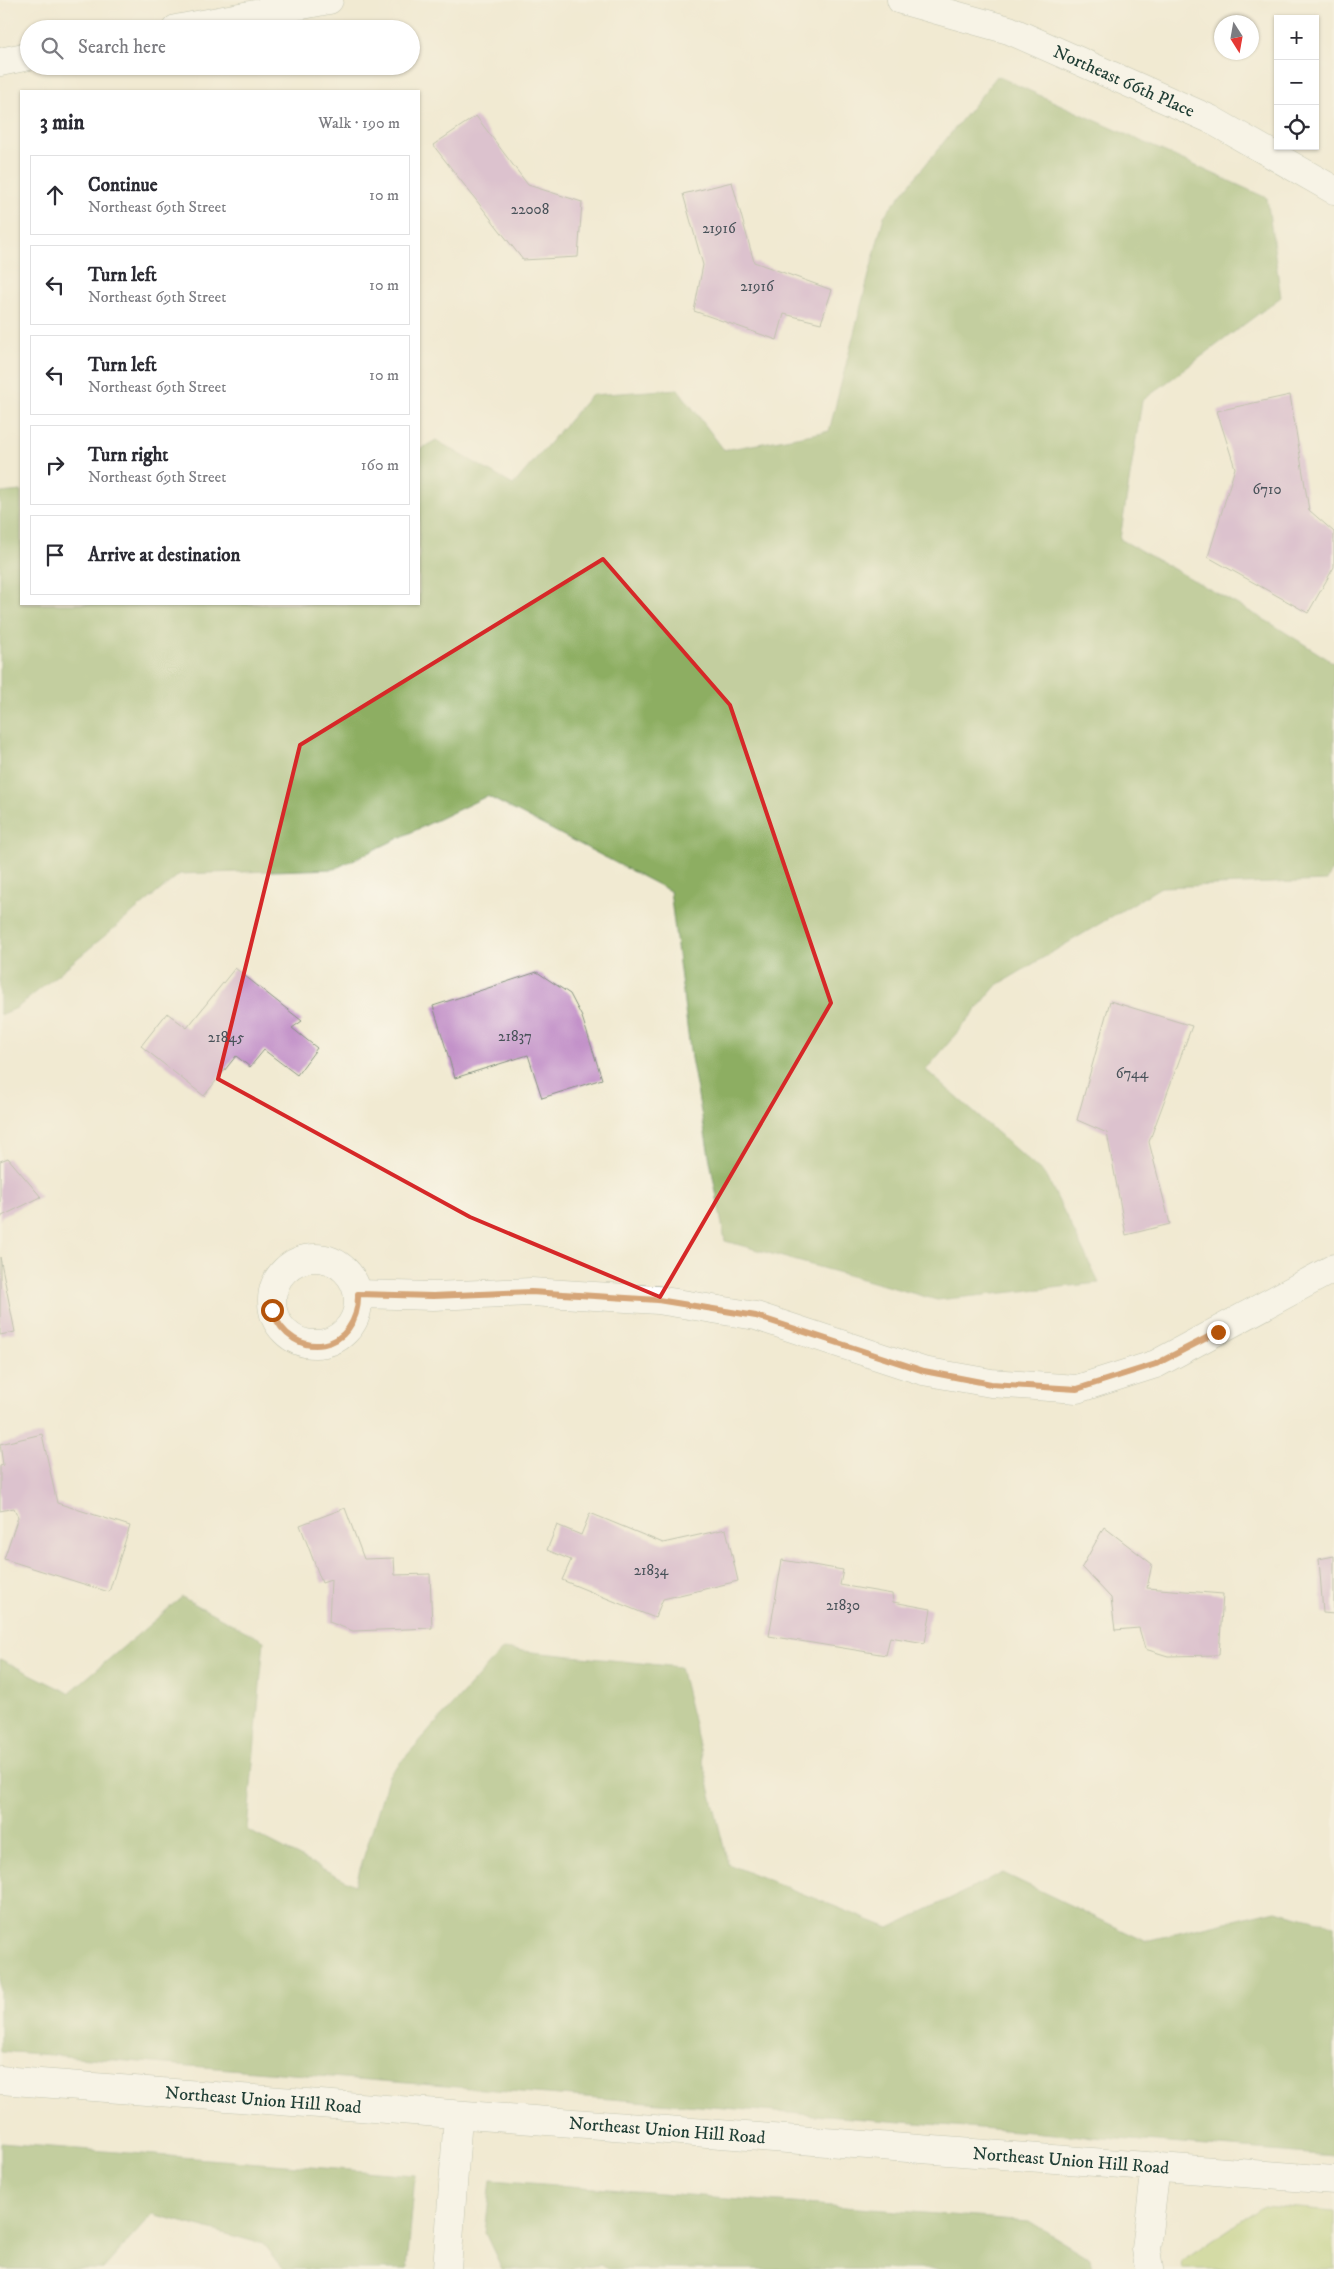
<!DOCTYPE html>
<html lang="en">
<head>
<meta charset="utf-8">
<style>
  body { margin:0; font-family:"IM FELL DW Pica",serif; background:#f2f2f3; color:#2b2b33 }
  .controls { position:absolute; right:15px; top:15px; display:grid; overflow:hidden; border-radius:0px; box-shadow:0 1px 4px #0004 }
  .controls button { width:45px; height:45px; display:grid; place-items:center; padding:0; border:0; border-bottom:1px solid #e1e1e2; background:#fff; color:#2b2b33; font:25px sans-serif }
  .compass { position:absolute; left:1214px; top:15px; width:45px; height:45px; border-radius:50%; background:#fff; box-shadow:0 1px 4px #0004; rotate:169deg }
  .stop { position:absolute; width:15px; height:15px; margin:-11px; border:4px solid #b45309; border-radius:50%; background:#fff }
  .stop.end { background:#b45309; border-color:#fff; box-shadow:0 1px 5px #0008 }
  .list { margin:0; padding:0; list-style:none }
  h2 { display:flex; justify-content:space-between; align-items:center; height:65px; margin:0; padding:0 20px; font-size:21px }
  h2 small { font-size:16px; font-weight:400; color:#7c7c81 }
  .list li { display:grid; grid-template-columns:32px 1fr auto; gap:15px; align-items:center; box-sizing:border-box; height:80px; margin:0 10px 10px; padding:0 10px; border:1px solid #e1e1e2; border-radius:0px }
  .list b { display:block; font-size:19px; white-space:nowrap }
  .list p { margin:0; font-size:16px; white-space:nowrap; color:#7c7c81 }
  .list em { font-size:16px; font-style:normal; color:#7c7c81 }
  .icon { flex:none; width:28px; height:28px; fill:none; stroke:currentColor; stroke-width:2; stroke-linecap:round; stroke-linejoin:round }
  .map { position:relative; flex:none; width:1334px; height:2269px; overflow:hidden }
  .search { position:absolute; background:#fff; box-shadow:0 1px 4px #0004; left:20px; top:20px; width:400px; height:55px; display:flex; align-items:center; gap:12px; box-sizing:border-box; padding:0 18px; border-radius:28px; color:#7c7c81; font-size:19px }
  .panel { position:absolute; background:#fff; box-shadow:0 1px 4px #0004; left:20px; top:90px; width:400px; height:515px; border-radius:0px }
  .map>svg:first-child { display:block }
</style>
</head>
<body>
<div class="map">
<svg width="1334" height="2269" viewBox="0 0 1334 2269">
  <rect width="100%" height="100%" fill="#fbf7ec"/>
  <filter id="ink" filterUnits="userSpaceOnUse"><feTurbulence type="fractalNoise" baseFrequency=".02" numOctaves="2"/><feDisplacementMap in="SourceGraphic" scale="10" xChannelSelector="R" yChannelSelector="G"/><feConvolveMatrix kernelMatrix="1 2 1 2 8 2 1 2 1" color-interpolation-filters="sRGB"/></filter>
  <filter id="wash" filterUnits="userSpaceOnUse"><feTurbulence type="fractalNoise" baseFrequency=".0096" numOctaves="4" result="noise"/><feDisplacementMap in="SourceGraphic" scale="20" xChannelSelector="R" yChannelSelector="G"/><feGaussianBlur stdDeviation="1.12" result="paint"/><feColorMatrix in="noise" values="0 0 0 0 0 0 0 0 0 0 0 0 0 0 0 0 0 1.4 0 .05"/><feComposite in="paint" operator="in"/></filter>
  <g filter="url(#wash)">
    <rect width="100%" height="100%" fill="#f1ead2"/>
    <!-- green -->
    <path fill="#b2ca6f" stroke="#688452" d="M1264,2205L1334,2211V2269H1182L1181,2261Z"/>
    <!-- forest -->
    <path fill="#8dae62" stroke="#56764b" d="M997,76L1267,198L1281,297L1142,401L1120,539L1272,624L1334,663V865L1327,881L1161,887L996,986L926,1070L1047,1177L1099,1283L937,1300L725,1241L691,1058L670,891L487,796L334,869L180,874L17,1008L0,1015V493L21,491V604H419V450L436,440L513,485L591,395L678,389L724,450L829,431L884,216Z
      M182,1597L264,1641L247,1830L355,1885L389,1775L503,1649L680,1667L728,1864L889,1928L1003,1873L1145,1941L1276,1910L1334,1925V2156L0,2051V1659L69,1693Z
      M0,2143L415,2175L407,2269H283L263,2244L153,2214L103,2269H0Z
      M491,2180L1029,2221L1090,2258L1092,2269H609L600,2265L567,2269H502L485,2233Z"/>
    <g id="blocks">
      <!-- building -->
      <path fill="#c392c9" d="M476,116L528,185L582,202L578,257L523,260L433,145Z
        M732,182L754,262L832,290L821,323L784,314L777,340L694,311L703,265L683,194Z
        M1290,395L1309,510L1334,532V567L1308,613L1208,557L1235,468L1217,411Z
        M235,968L302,1021L292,1028L317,1048L297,1075L264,1050L250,1067L236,1056L204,1096L141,1046L167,1013L187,1028Z
        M537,972L570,994L582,1017L602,1079L542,1098L528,1055L455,1078L433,1006Z
        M1110,1001L1192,1026L1149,1142L1170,1224L1126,1235L1107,1133L1077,1120Z
        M8,1158L41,1197L2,1216L0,1220V1161Z
        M0,1257L15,1332L0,1335Z
        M42,1434L57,1503L130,1526L109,1592L4,1559L18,1517L14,1508L0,1511V1466L3,1465L0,1444Z
        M345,1508L364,1559L394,1558L395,1575L430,1574L432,1628L353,1631L329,1622L331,1580L322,1583L300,1525Z
        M590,1513L663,1543L726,1529L738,1581L663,1599L655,1618L562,1580L571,1560L547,1550L557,1525L581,1535Z
        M1104,1527L1152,1564L1147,1588L1223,1594L1219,1655L1168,1656L1145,1649L1139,1628L1115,1630L1111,1598L1082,1567Z
        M1334,1556V1614L1323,1613L1319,1559Z
        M782,1560L843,1570L840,1585L892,1594L893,1602L931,1609L925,1643L890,1637L886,1655L769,1636Z"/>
    </g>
  </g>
  <g filter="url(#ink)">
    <use href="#blocks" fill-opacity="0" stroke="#889483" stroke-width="1"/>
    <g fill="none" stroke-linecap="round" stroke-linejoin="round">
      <!-- street casing -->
      <g stroke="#889483" stroke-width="29">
        <g id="street">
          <path id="s1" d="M901,0L1009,30L1210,119L1334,190"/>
          <path d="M176,29L329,0"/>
          <path d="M0,62L29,56"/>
          <circle cx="315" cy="1301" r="43"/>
          <path d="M358,1294L433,1296L531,1292L658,1300L756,1316L923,1371L991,1383L1077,1389L1156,1364L1334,1268"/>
          <path d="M447,2269L458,2116"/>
          <path d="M1149,2269L1146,2249L1156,2166"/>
        </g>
      </g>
      <!-- secondary casing -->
      <g stroke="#889483" stroke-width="29">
        <g id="secondary">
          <path id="s2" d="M0,2080L1334,2180"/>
        </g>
      </g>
      <!-- street -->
      <use href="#street" stroke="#fff" stroke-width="28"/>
      <!-- secondary -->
      <use href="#secondary" stroke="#fff" stroke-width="28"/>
    </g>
  </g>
  <g fill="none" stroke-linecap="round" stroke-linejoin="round" filter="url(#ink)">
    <!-- route -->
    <path stroke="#b45309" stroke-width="6" d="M272,1310C292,1365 360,1352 358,1294L433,1296L531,1292L658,1300L756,1316L924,1371L991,1384L1077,1389L1156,1364L1218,1332"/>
  </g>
  <!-- marked area -->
  <path d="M0 0H1334V2269H0ZM603,559L730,705L831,1003L660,1297L470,1217L218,1079L300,745Z" fill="#f1ead2" fill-opacity=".55" fill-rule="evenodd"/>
  <path fill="none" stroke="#d62828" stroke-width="4" stroke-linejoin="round" d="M603,559L730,705L831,1003L660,1297L470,1217L218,1079L300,745Z"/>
  <g text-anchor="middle" stroke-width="5" stroke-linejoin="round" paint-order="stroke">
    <!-- number labels -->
    <g font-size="15" fill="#485259">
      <text x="530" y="214">22008</text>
      <text x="719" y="233">21916</text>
      <text x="757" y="291">21916</text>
      <text x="1267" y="494">6710</text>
      <text x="515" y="1041">21837</text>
      <text x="226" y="1042">21845</text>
      <text x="1132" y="1078">6744</text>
      <text x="651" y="1575">21834</text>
      <text x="843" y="1610">21830</text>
    </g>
    <!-- street labels -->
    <g font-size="18" fill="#1f3d34" stroke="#fbf7ec">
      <text dy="6" stroke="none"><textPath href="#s1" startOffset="238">Northeast 66th Place</textPath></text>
      <text dy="6" stroke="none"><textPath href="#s2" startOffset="264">Northeast Union Hill Road</textPath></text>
      <text dy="6" stroke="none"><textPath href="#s2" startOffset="669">Northeast Union Hill Road</textPath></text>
      <text dy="6" stroke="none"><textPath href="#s2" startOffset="1074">Northeast Union Hill Road</textPath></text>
    </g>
  </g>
</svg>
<div class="controls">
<button>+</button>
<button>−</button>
<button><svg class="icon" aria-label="locate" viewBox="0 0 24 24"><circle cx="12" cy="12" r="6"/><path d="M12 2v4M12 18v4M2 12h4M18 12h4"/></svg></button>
</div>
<svg class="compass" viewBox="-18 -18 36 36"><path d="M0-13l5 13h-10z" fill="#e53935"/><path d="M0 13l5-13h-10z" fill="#7c7c81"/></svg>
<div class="stop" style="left:272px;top:1310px"></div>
<div class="stop end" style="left:1218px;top:1332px"></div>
<div class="search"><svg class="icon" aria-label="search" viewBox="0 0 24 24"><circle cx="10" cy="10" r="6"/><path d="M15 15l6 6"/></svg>Search here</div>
<section class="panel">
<h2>3 min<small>Walk · 190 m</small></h2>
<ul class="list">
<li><svg class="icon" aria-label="ahead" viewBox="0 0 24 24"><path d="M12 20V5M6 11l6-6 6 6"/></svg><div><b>Continue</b><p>Northeast 69th Street</p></div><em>10 m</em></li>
<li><svg class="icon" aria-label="left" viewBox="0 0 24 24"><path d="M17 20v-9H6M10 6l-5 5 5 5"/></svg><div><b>Turn left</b><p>Northeast 69th Street</p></div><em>10 m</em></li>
<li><svg class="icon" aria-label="left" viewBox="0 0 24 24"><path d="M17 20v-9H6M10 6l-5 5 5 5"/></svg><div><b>Turn left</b><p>Northeast 69th Street</p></div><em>10 m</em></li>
<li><svg class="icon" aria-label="right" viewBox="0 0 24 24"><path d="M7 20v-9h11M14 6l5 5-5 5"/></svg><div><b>Turn right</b><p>Northeast 69th Street</p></div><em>160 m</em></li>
<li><svg class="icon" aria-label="arrive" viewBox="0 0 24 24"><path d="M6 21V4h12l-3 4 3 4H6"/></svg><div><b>Arrive at destination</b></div></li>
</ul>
</section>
</div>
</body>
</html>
